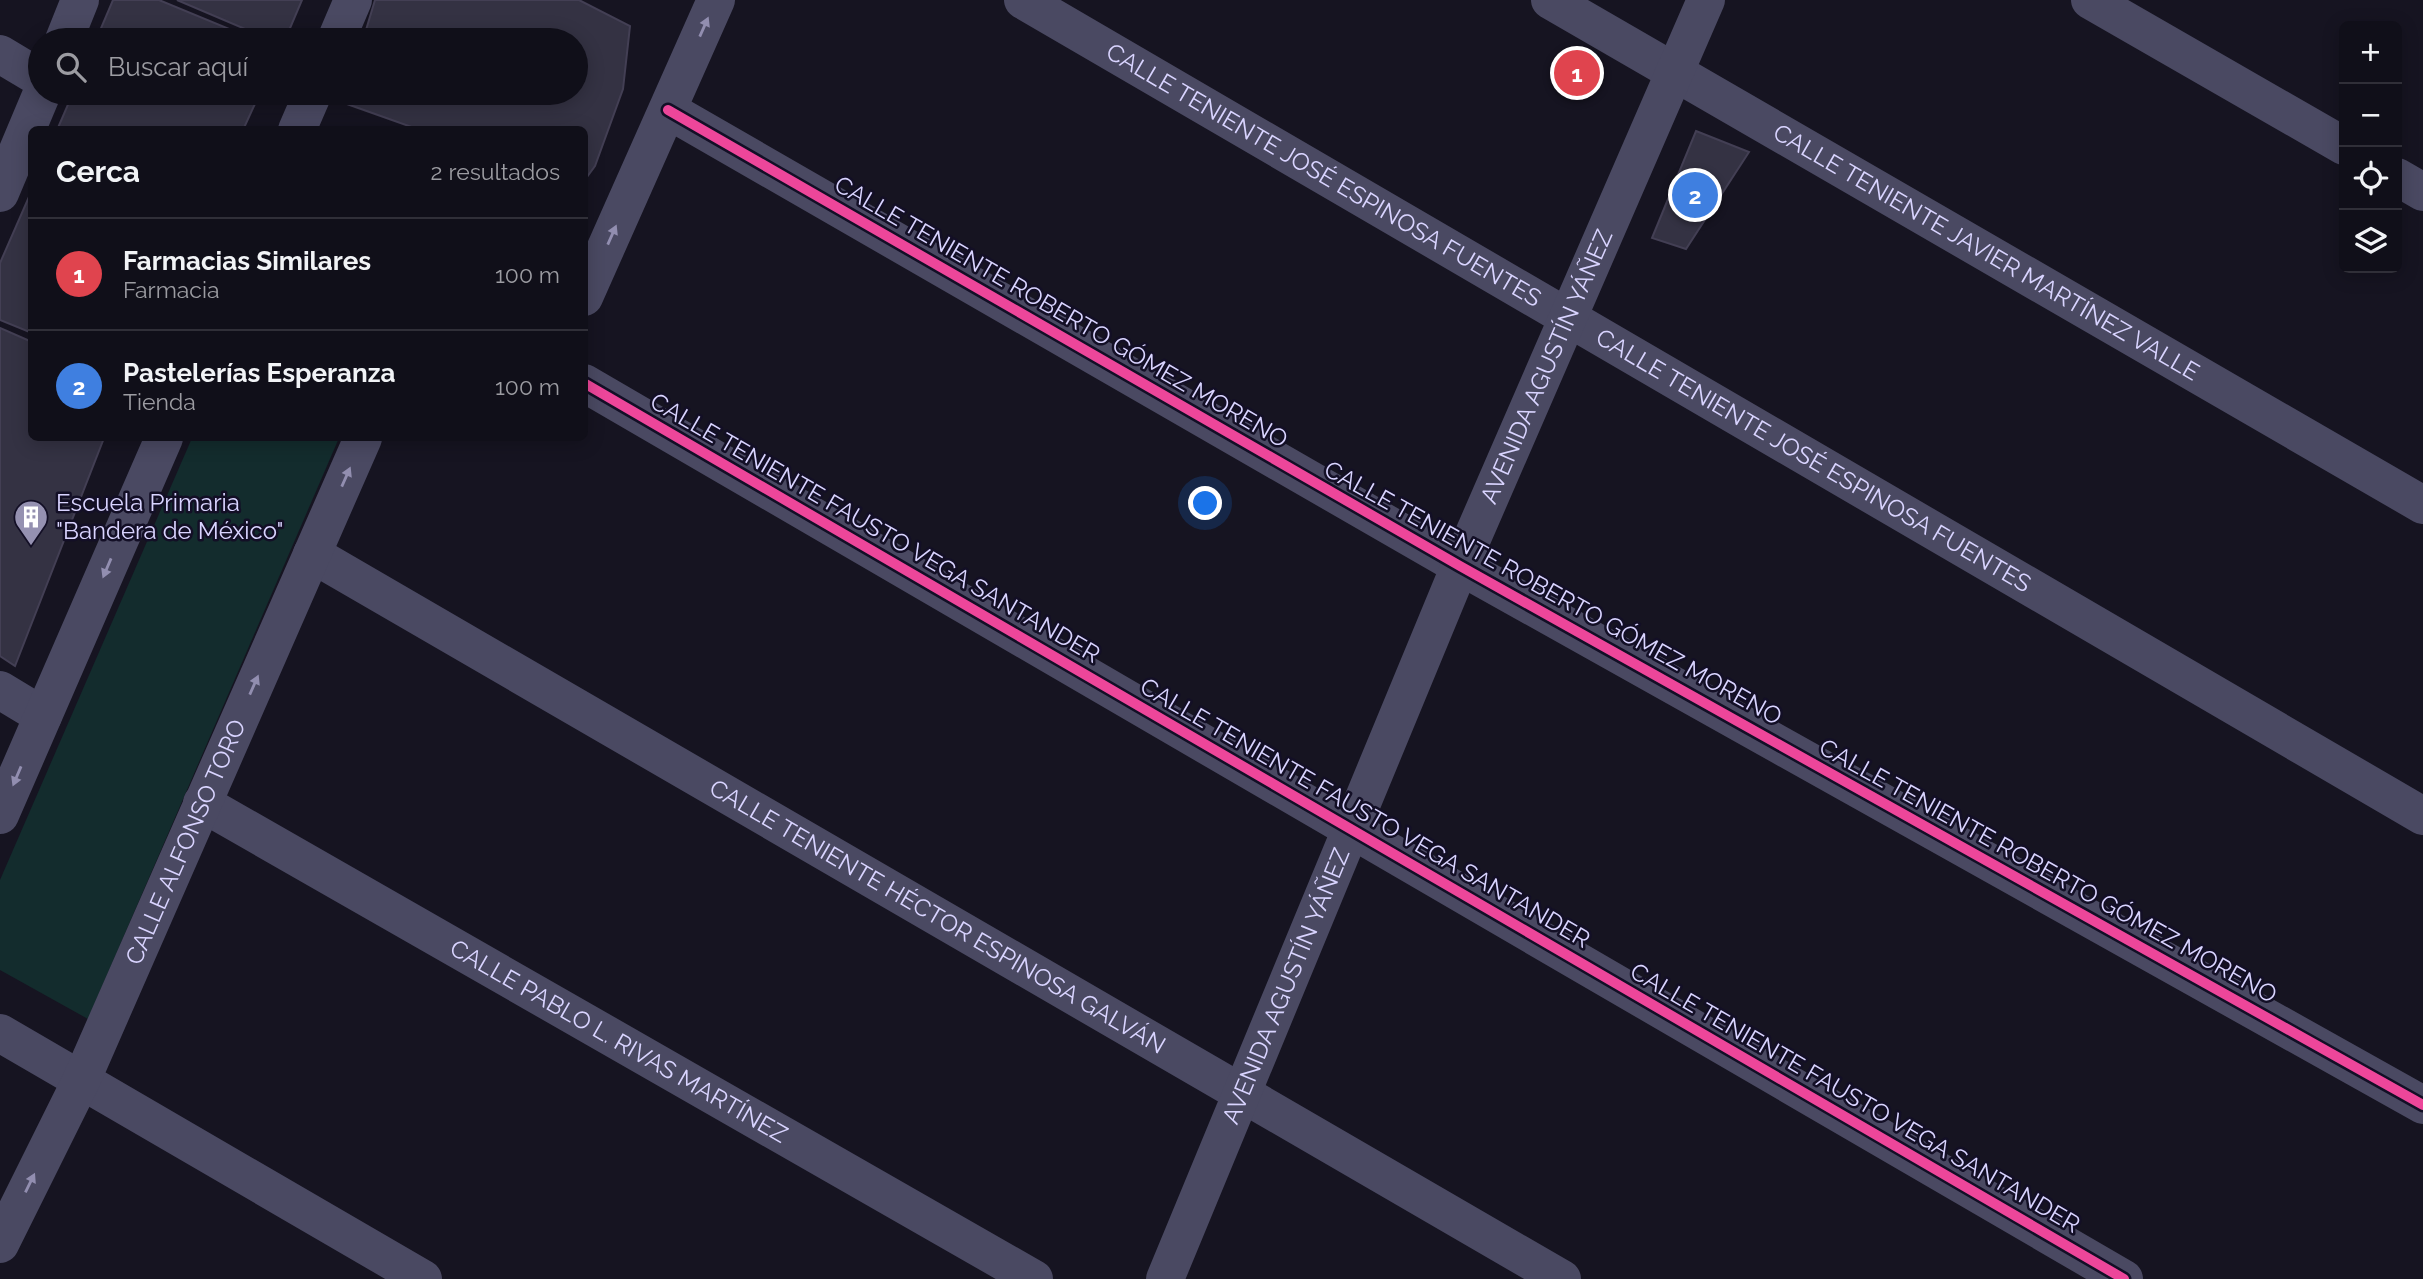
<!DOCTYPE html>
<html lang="es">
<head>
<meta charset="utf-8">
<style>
  body { margin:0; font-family:Raleway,sans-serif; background:#1e1d26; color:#f1f3f6 }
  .controls { position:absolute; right:21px; top:21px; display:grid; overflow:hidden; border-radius:10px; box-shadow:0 4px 18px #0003 }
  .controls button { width:63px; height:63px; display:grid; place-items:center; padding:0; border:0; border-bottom:2px solid #302f38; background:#100f19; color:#f1f3f6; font:35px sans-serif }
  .you { position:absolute; left:1206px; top:504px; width:24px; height:24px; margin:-18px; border:5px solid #fff; border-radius:50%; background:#1a73e8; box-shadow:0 0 0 10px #1a73e833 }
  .badge { display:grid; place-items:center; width:46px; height:46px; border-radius:50%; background:#9591b1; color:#fff; font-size:23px; font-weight:700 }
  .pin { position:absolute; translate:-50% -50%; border:4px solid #fff; box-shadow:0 2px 7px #0006 }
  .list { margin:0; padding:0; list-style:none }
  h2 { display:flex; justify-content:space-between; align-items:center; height:91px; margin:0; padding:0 28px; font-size:30px }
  h2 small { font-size:23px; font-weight:400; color:#9c9ca2 }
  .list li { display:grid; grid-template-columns:46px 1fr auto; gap:21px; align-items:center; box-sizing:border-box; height:112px; padding:0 28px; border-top:2px solid #302f38 }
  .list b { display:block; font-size:26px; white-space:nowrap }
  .list p { margin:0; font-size:23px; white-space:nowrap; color:#9c9ca2 }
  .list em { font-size:23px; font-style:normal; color:#9c9ca2 }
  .icon { flex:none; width:38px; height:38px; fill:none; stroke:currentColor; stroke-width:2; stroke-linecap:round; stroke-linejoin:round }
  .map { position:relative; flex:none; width:2423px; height:1279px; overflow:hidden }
  .search { position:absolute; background:#100f19; box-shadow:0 4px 18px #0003; left:28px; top:28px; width:560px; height:77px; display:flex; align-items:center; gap:18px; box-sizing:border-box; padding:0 24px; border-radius:38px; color:#9c9ca2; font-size:26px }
  .panel { position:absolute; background:#100f19; box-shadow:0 4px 18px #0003; left:28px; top:126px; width:560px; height:315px; border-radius:10px }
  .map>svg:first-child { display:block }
</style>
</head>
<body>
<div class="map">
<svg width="2423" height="1279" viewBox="0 0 2423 1279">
  <rect width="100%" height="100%" fill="#161421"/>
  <!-- green -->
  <path fill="#132c2d" d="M192,438H339L88,1019L0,970V880Z"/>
  <!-- building -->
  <path fill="#343243" stroke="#433f54" stroke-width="2" d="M113,0H159L256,40H96Z
    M177,0H302L285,40H271Z
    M375,0H579L630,26L623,89L595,166L584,181V130H420L347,104L349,93H576V40H363Z
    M73,93H260L243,130H57Z
    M1696,131L1749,152L1686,249L1652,238Z
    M32,190V333L0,320V263Z
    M0,328L32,342V438H104L15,666L0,656Z"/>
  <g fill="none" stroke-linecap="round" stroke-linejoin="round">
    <!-- minor -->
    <g stroke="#4a4962" stroke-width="38">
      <path id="s1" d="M1023,0L2423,816"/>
      <path id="s2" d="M1550,0L2423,505"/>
      <path d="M2090,0L2344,146"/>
      <path d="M64,40L80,0"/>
      <path d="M336,40L353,0"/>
      <path d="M0,54L40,78"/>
      <path d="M668,110L1460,566L2423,1105"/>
      <path d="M297,130L313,93"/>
      <path d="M2397,177L2423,192"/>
      <path d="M0,193L42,93"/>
      <path d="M584,297L716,0"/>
      <path d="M584,383L2124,1279"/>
      <path id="s3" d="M312,554L1562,1279"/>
      <path d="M0,690L43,716"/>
      <path id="s4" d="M202,803L1034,1279"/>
      <path d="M0,815L164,438"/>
      <path d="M0,1033L423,1279"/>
      <path id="s5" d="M0,1244L81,1081L363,438"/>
      <path id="s6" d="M1165,1279L1460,566L1706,0"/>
    </g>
    <!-- cycleway casing -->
    <g stroke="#130f26" stroke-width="15">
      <path id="cycleway" d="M668,110L1460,566L2423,1105
        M584,383L2124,1279"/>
    </g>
    <!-- cycleway -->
    <use href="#cycleway" stroke="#ed469a" stroke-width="10"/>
  </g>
  <!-- one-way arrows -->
  <defs><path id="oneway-solid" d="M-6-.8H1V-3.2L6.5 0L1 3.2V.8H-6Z" transform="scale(1.75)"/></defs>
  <g fill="#928eb0">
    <use href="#oneway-solid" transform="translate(704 27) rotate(-66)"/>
    <use href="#oneway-solid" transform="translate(612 235) rotate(-66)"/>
    <use href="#oneway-solid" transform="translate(346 477) rotate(-66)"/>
    <use href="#oneway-solid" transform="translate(107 568) rotate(113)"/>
    <use href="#oneway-solid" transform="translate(254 685) rotate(-66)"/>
    <use href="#oneway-solid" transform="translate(17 776) rotate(113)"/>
    <use href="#oneway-solid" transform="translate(30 1183) rotate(-64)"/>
  </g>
  <!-- icons -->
  <defs>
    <g id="building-pin" transform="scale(1.75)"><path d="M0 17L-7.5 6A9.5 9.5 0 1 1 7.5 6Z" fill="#9591b1" stroke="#130f26"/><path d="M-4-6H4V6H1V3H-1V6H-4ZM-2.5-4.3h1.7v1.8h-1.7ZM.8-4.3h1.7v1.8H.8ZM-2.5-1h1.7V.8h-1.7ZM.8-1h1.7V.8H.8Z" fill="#fff"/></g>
  </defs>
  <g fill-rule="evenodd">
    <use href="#building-pin" x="31" y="517"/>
  </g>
  <g text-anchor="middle" stroke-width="5" stroke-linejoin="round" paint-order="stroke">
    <!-- street labels -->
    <g font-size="24" fill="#d9d4ff" stroke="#130f26">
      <text dy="8" stroke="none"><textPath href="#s1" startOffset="348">CALLE TENIENTE JOSÉ ESPINOSA FUENTES</textPath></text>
      <text dy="8" stroke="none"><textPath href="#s2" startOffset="504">CALLE TENIENTE JAVIER MARTÍNEZ VALLE</textPath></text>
      <text transform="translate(1061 312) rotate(30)" y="8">CALLE TENIENTE ROBERTO GÓMEZ MORENO</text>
      <text dy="8" stroke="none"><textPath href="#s6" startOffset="989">AVENIDA AGUSTÍN YÁÑEZ</textPath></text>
      <text dy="8" stroke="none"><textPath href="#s1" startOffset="915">CALLE TENIENTE JOSÉ ESPINOSA FUENTES</textPath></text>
      <text transform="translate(875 528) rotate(30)" y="8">CALLE TENIENTE FAUSTO VEGA SANTANDER</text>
      <text transform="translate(1553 593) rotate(29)" y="8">CALLE TENIENTE ROBERTO GÓMEZ MORENO</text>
      <text transform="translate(1365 813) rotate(30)" y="8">CALLE TENIENTE FAUSTO VEGA SANTANDER</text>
      <text dy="8" stroke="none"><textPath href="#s5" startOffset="443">CALLE ALFONSO TORO</textPath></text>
      <text transform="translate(2048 871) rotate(29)" y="8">CALLE TENIENTE ROBERTO GÓMEZ MORENO</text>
      <text dy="8" stroke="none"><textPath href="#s3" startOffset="723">CALLE TENIENTE HÉCTOR ESPINOSA GALVÁN</textPath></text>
      <text dy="8" stroke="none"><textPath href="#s6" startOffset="317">AVENIDA AGUSTÍN YÁÑEZ</textPath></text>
      <text dy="8" stroke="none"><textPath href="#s4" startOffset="480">CALLE PABLO L. RIVAS MARTÍNEZ</textPath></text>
      <text transform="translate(1855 1098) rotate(30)" y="8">CALLE TENIENTE FAUSTO VEGA SANTANDER</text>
    </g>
    <!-- poi labels -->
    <g font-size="24" fill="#d9d4ff" stroke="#130f26" text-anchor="start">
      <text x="56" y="511">Escuela Primaria<tspan x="56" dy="28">"Bandera de México"</tspan></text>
    </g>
  </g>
</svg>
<div class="controls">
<button>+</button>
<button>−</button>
<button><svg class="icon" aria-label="locate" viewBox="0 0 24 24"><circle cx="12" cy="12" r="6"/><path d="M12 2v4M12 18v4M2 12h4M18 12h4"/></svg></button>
<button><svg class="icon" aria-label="layers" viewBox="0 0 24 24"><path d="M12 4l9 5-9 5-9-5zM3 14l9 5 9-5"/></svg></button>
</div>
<div class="you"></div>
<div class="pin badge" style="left:1577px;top:73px;background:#e0444e">1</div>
<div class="pin badge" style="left:1695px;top:195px;background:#3f7fe0">2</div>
<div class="search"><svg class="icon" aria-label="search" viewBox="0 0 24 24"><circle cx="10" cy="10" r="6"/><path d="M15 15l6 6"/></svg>Buscar aquí</div>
<section class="panel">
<h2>Cerca<small>2 resultados</small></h2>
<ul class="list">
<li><span class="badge" style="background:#e0444e">1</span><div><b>Farmacias Similares</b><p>Farmacia</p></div><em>100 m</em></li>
<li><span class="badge" style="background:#3f7fe0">2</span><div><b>Pastelerías Esperanza</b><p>Tienda</p></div><em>100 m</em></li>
</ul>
</section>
</div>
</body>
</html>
